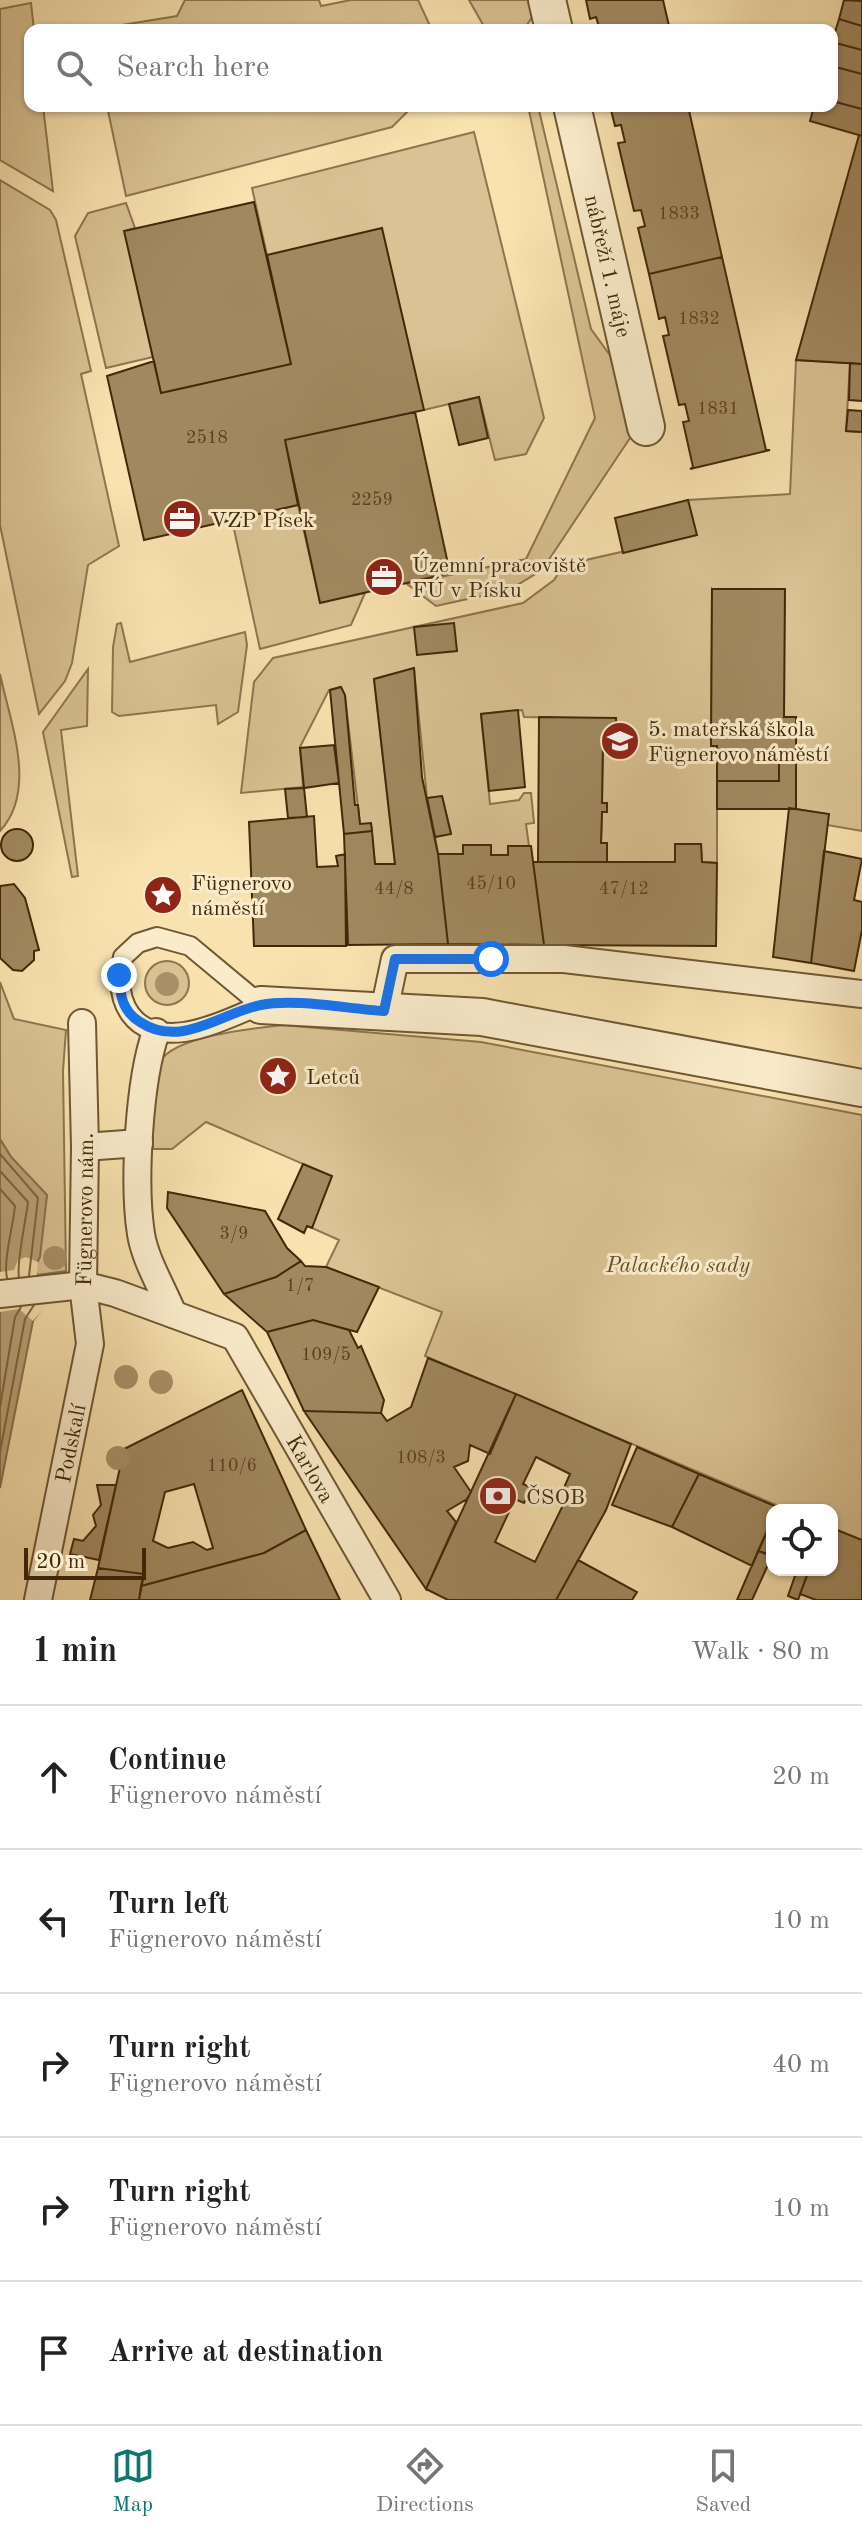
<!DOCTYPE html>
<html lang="en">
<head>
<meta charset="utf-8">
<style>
  body { margin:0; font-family:"Old Standard TT",serif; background:#f6f6f6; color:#222 }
  .controls { position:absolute; right:24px; bottom:24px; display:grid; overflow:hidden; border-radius:16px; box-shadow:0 2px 6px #0004 }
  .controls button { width:72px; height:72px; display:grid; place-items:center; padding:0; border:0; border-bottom:2px solid #e0e0e0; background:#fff; color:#222; font:40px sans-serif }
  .scale { position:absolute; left:24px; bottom:20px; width:122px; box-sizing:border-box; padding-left:8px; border:4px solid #422809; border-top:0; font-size:22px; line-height:28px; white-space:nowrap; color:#422809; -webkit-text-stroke:6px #faeccb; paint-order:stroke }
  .stop { position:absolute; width:24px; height:24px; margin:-18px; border:6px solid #1a73e8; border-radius:50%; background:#fff }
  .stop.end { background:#1a73e8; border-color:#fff; box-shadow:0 2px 8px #0008 }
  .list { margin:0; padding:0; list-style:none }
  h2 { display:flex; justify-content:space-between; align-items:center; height:104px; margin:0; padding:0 32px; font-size:34px }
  h2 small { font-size:26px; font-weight:400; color:#767676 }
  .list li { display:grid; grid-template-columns:52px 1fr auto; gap:24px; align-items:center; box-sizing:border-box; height:144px; padding:0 32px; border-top:2px solid #e0e0e0 }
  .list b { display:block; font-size:30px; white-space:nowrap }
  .list p { margin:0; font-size:26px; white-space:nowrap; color:#767676 }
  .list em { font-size:26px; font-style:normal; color:#767676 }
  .icon { flex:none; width:44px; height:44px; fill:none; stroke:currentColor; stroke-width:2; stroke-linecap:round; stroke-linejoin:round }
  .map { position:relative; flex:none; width:862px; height:1600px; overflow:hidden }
  .search { position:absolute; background:#fff; box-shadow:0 2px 6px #0004; left:24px; right:24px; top:24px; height:88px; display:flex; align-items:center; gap:20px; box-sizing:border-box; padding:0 28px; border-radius:16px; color:#767676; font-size:30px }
  .sheet { height:824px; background:#fff }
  nav { display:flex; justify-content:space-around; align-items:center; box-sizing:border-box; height:112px; border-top:2px solid #e0e0e0; background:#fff; font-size:22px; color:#767676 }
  nav a { display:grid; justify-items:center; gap:4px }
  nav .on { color:#0f766e }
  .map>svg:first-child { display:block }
</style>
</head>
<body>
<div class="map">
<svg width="862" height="1600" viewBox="0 0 862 1600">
  <rect width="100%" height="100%" fill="#f8e2af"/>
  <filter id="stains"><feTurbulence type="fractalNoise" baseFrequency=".0025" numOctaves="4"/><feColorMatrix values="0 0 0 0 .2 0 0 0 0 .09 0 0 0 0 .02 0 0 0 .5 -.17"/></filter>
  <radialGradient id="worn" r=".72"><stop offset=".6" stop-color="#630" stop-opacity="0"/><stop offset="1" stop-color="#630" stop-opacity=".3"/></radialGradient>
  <!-- green -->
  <path fill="#d9c293" stroke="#8e754e" stroke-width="2" d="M185,0H319L321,6L351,0H418L432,30H91L177,16Z
    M469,0H534L539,8L523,30H486Z
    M31,3L34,30H30V106H43L53,191L0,160V9Z
    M107,106H413L392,127L126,196Z
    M528,106H538L591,329L631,384L636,429L542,570L509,590L436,606L407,584L526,559L595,418Z
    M474,132L544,418L526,454L495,460L479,397L424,410L267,255L252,188Z
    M0,180L50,210L56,220L91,371L81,374L119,546L88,565L72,663L65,681L39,714L0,525Z
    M126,203L135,228L125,231L153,357L106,368L75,236L88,213Z
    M796,360L850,363L846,431L862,432V831L827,825V814L796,809V717H784L712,590L711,745L717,746V863L702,862L701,844H675V862H607V843H601L602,812L607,804L602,803L603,742L616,719L524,717L522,710L481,714L490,804L519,800L524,793H531L534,823L526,824L529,846H509L508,855H491L490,845H463V854H438L435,837L451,833L442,796L427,798L414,668L374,679L395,864H375L371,824H360L345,696L340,687L329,690L300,747L303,787L241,793L254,682L273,658L523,603L554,580L564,565L696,535L688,500L790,494Z
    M298,505L320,602L365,593L351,625L260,649L232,520Z
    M121,623L130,662L245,632L247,645L238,712L218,724L216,705L119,716L112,712L113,647L117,624Z
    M88,669L87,726L61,730L78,876L72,877L43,732Z
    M0,674C10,722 38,790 0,831Z
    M145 983a22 22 0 1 1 44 0a22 22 0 1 1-44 0Z
    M0,982L14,1019L66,1030L63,1071L66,1271L37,1275L35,1267L47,1195L11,1157L0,1139Z
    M283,1025L481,1042L862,1115V1540L832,1528V1510H788L425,1356L442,1312L326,1267L339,1240L312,1228L331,1176L206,1122L172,1149H153C153,1120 148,1089 160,1062C173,1036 256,1028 283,1025Z"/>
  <!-- water -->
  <path fill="#baa377" stroke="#8a724b" stroke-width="2" d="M0,1139L11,1157L47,1195L40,1257L35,1267L44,1306L33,1321L0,1488Z"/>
  <!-- pier -->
  <path fill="#f8e2af" d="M26,1257L38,1262L37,1275H41L47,1305L33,1321L19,1309L0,1312V1272L14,1270L18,1260Z"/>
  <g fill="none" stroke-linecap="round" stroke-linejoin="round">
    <!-- shore -->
    <path stroke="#7e6640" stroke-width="2" d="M0,1154L38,1198L29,1276
      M0,1171L28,1202C26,1220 16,1264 19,1277
      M0,1189L15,1206C13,1227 3,1261 7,1278
      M0,1407L15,1317L21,1307
      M0,1452L25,1319L34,1305"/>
  </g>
  <!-- building -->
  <path fill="#a1895f" stroke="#422809" stroke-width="2" fill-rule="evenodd" d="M586,0H663L670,30H600L596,17L590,19Z
    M844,0L862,1V26L839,19Z
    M839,19L862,26V50L832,42Z
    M832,42L862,50V74L832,66Z
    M832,66L862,74V109L832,101Z
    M832,101L862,109V136L810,121L814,106H832Z
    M610,106H688L722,257L649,274L638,228L645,226L641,210L634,211L618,143L625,142L621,125L615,126Z
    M859,135L862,136V364L796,360Z
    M254,202L291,364L161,393L124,231Z
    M382,228L424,410L285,440L298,505L144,540L107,376L154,361L161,393L291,364L267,255Z
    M722,257L766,450H770L690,469L693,467L683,422L689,421L685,404L679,405L663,336L669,335L665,317L659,319L649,274Z
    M850,363L862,364V401L849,400Z
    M479,397L488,438L459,445L449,404Z
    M848,410L862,411V432L846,431Z
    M415,412L450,573L320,603L285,440Z
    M688,500L697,535L623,553L615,518Z
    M712,589H785L784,717H796V758H779V781H717V746H711Z
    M454,623L457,651L417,655L414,627Z
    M414,668L422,777L438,854L448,944L348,945L344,834L372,831L375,864H395L374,679Z
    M341,687L345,695L355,805H358L360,824L371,823L372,831L344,834L330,690Z
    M518,710L525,787L489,791L481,714Z
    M539,717L616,718V742H603L602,803H607V812H602L601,843H607V862H538Z
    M334,745L339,783L304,788L300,748Z
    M779,758H796V809H717V781H779Z
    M304,788L307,817L288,818L285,789Z
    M442,796L451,834L435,837L427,798Z
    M789,808L829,814L811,963L773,957Z
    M314,816L317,867L338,866L336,856L345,854L346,946H254L249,822Z
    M1 845a16 16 0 1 1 32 0a16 16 0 1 1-32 0Z
    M675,844H701L702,862L717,863L716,946L544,945L533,862H675Z
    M463,845H491V855H508V846H531L544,945L448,944L438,854H463Z
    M824,851L862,859L854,900L862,902V930L854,971L811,963Z
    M14,884L25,898L39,950L34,951V960L22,971L13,970L0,958V886Z
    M303,1164L332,1176L312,1228L307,1226L304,1233L278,1219Z
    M168,1192L265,1211L287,1248L301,1261L276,1277L224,1294L167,1208Z
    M301,1261L305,1266L326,1267L379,1287L357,1332L313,1320L267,1332L224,1294L276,1277Z
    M313,1320L349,1330L358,1348L361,1346L384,1400L381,1413L304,1411L267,1332Z
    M428,1358L516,1394L490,1454L470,1445L468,1461L454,1467L471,1492L467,1499L447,1511L456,1522L426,1589L304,1411L381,1413L387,1421L411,1407Z
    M242,1390L306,1530L264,1553L141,1586L144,1574L98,1568L124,1449ZM194,1484L213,1548L207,1550L193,1542L168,1548L153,1541L165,1492Z
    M516,1394L631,1444L606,1510L556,1600H448L426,1589ZM536,1457L570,1474L563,1490L569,1493L535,1562L495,1542L515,1499L524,1503L532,1488L523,1484Z
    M637,1447L699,1474L672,1527L612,1505Z
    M699,1474L777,1507L772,1510V1520L752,1566L672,1527Z
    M97,1485H116L99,1560L70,1554L74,1539L83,1541L96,1526L93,1515L101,1505Z
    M772,1520V1555L758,1551Z
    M832,1528L862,1540V1600H816L800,1594L809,1570H832Z
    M306,1530L340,1600H139L141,1586L264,1553Z
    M758,1551L772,1556L752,1600H737Z
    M578,1560L637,1592L632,1600H556Z
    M98,1568L144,1574L139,1600H90Z
    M797,1570H809L798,1600L788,1596Z"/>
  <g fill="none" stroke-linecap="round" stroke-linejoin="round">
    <!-- service casing -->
    <g stroke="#705632" stroke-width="22">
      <path id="service" d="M157,937L190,946L261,1005C237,1015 210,1028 184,1032C132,1039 113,1002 123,957L138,943Z"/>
    </g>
    <!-- pedestrian casing -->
    <g stroke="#705632" stroke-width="30">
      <g id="pedestrian">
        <path d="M384,1011L395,959H564L862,994"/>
        <path d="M156,1032C139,1080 133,1183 141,1234C145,1260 163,1289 173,1314"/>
        <path d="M85,1147L139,1143"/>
        <path id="s1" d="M0,1294L83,1285L115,1293L235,1337L387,1600"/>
        <path id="s2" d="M38,1600L90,1344L83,1285L85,1147L82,1023"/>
      </g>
    </g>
    <!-- minor casing -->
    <g stroke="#705632" stroke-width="40">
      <g id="minor">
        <path d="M547,0L554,30"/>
        <path id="s3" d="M572,106L646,427"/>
        <path d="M261,1005L482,1017L862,1088"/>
      </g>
    </g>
    <!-- service -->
    <use href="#service" stroke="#faeccb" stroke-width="18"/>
    <!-- pedestrian -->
    <use href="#pedestrian" stroke="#faeccb" stroke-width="26"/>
    <!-- minor -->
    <use href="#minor" stroke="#faeccb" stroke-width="36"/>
  </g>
  <!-- trees -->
  <g fill="#a99167">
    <circle cx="167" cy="984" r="12"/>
    <circle cx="55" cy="1258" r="12"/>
    <circle cx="126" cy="1377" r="12"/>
    <circle cx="161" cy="1382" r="12"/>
    <circle cx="118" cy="1458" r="12"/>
  </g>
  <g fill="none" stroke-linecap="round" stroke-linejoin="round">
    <!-- route -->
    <path stroke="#1a73e8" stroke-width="10" d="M119,975C120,995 122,1011 140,1022C181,1049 220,1013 261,1005C295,998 348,1009 384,1011L395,959H491"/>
  </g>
  <!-- icons -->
  <defs>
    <g id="office-disc" transform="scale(2)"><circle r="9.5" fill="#8f2418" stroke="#faeccb"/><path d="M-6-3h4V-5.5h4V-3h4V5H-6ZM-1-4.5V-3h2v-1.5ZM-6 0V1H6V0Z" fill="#fff"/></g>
    <g id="school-disc" transform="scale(2)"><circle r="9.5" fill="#8f2418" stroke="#faeccb"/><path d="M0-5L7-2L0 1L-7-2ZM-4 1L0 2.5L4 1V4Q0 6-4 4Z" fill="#fff"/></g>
    <g id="sight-disc" transform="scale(2)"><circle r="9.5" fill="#8f2418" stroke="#faeccb"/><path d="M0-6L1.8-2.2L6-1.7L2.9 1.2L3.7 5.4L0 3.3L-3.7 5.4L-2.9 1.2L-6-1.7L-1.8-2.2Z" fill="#fff"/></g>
    <g id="bank-disc" transform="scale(2)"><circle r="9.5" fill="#8f2418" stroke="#faeccb"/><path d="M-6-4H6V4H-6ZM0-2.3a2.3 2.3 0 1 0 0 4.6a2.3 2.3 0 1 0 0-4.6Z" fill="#fff"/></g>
  </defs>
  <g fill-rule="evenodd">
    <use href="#office-disc" x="182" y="519"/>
    <use href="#office-disc" x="384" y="577"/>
    <use href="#school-disc" x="620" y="741"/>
    <use href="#sight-disc" x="163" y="895"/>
    <use href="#sight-disc" x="278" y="1076"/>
    <use href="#bank-disc" x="498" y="1496"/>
  </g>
  <g text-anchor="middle" stroke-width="6" stroke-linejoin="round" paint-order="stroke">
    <!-- number labels -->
    <g font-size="18" fill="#5a401e">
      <text x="679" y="219">1833</text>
      <text x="699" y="324">1832</text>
      <text x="718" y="414">1831</text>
      <text x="207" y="443">2518</text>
      <text x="372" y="505">2259</text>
      <text x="491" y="889">45/10</text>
      <text x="394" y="894">44/8</text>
      <text x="624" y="894">47/12</text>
      <text x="234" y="1239">3/9</text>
      <text x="300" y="1291">1/7</text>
      <text x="326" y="1360">109/5</text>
      <text x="421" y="1463">108/3</text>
      <text x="232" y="1471">110/6</text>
    </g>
    <!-- street labels -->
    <g font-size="22" fill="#422809" stroke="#faeccb">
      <text dy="8" stroke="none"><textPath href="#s3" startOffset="164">nábřeží 1. máje</textPath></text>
      <text dy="8" stroke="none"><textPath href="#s2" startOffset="396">Fügnerovo nám.</textPath></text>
      <text dy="8" stroke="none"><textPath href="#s2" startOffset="160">Podskalí</textPath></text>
      <text dy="8" stroke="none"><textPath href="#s1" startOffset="396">Karlova</textPath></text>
    </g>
    <!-- poi labels -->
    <g font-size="22" fill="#422809" stroke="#faeccb" text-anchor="start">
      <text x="210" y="527">VZP Písek</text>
      <text x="412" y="572">Územní pracoviště<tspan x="412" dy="25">FÚ v Písku</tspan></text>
      <text x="648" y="736">5. mateřská škola<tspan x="648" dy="25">Fügnerovo náměstí</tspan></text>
      <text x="191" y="890">Fügnerovo<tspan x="191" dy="25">náměstí</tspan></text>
      <text x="306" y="1084">Letců</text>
      <text x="526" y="1504">ČSOB</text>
    </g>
    <!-- park labels -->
    <g font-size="22" font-style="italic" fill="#684e2c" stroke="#faeccb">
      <text x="678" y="1272">Palackého sady</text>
    </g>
  </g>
  <rect width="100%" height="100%" filter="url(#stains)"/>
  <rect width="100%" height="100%" fill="url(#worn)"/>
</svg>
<div class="controls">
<button><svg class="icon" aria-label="locate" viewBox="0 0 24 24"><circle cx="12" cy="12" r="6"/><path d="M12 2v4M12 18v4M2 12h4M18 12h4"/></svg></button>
</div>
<div class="scale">20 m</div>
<div class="stop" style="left:491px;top:959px"></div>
<div class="stop end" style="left:119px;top:975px"></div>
<div class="search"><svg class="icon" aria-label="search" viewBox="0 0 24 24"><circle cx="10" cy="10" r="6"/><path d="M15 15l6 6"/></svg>Search here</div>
</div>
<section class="sheet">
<h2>1 min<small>Walk · 80 m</small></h2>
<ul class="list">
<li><svg class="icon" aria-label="ahead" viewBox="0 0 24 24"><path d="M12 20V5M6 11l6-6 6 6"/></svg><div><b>Continue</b><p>Fügnerovo náměstí</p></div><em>20 m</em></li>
<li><svg class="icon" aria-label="left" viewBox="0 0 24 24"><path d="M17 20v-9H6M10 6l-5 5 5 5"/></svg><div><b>Turn left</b><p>Fügnerovo náměstí</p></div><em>10 m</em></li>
<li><svg class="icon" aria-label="right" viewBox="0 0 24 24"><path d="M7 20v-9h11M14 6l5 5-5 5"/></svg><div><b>Turn right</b><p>Fügnerovo náměstí</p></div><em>40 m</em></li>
<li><svg class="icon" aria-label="right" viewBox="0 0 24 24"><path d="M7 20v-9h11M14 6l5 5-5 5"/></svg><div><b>Turn right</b><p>Fügnerovo náměstí</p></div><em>10 m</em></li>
<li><svg class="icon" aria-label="arrive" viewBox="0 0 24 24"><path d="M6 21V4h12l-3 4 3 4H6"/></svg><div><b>Arrive at destination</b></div></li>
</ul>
</section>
<nav>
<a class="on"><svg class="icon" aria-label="map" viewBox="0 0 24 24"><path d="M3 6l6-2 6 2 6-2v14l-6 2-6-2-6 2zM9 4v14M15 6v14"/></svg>Map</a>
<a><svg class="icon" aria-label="directions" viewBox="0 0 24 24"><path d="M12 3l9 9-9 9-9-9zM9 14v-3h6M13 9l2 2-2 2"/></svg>Directions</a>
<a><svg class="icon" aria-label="saved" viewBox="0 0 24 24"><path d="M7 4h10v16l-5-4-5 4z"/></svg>Saved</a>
</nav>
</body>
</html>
